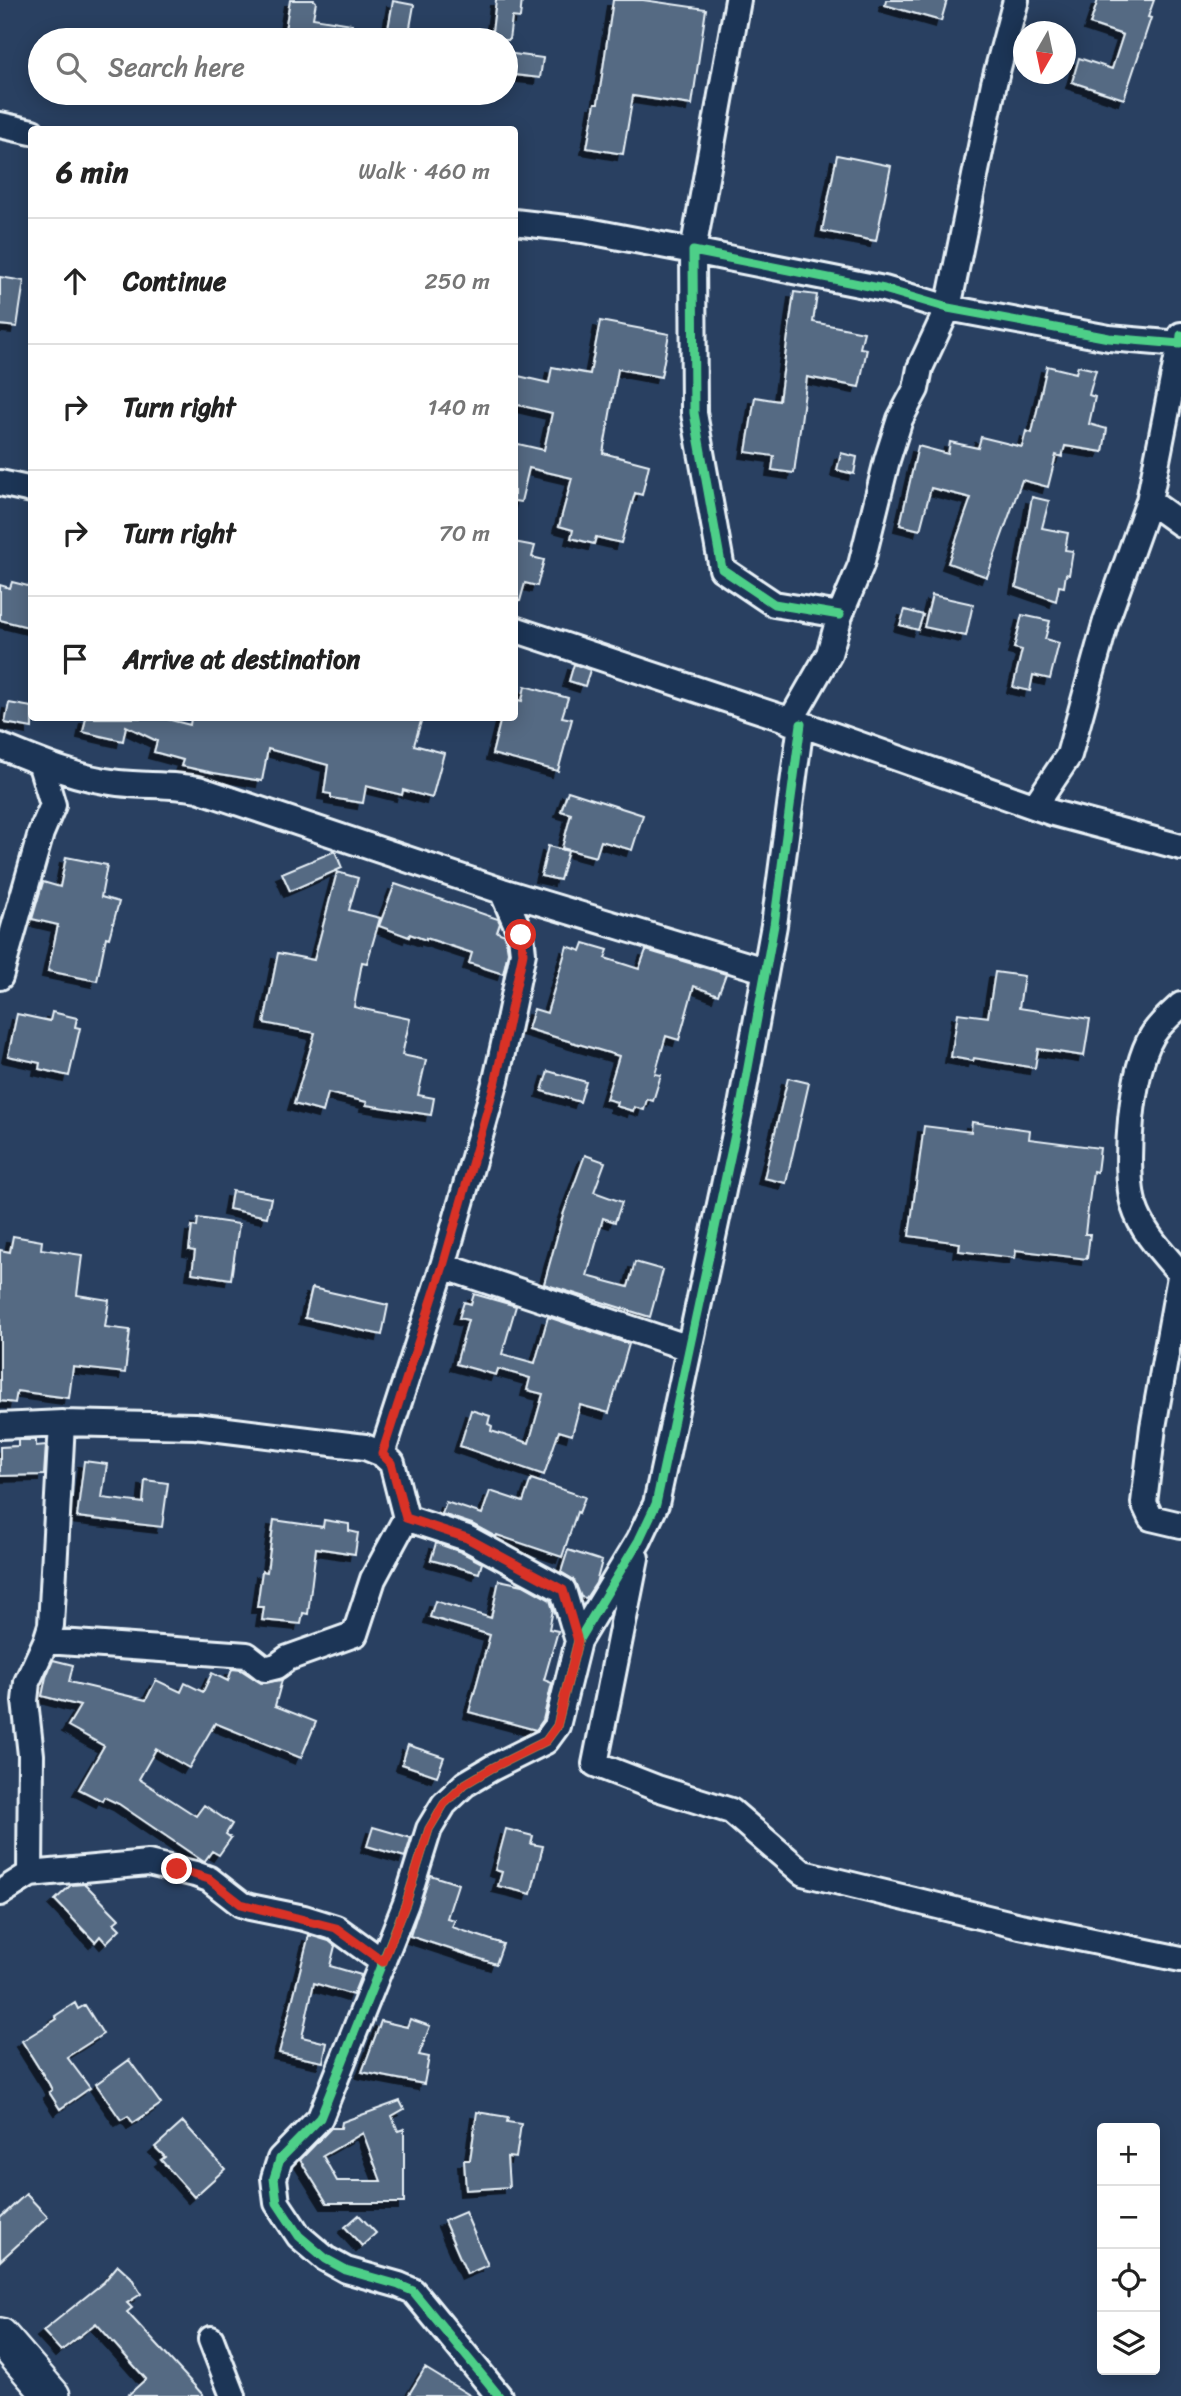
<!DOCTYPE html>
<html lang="en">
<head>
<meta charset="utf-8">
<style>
  body { margin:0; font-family:Sriracha,sans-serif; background:#f2f2f2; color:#222 }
  .controls { position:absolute; right:21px; bottom:21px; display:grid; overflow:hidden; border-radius:7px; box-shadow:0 4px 18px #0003 }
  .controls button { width:63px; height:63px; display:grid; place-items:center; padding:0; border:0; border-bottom:2px solid #e0e0e0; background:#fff; color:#222; font:35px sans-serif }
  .compass { position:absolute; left:1013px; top:21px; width:63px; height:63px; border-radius:50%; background:#fff; box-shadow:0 4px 18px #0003; rotate:189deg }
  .stop { position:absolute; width:21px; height:21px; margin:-16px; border:5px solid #d93025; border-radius:50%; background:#fff }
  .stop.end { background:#d93025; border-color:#fff; box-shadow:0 2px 7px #0008 }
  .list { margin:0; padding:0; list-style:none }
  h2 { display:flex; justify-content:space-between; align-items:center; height:91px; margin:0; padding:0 28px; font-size:30px }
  h2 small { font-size:23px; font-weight:400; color:#767676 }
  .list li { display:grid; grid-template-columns:46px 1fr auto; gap:21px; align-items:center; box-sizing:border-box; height:126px; padding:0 28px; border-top:2px solid #e0e0e0 }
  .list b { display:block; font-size:26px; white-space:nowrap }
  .list em { font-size:23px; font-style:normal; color:#767676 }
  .icon { flex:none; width:38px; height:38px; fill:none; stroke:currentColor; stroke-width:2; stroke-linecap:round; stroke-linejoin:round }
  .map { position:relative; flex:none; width:1181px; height:2396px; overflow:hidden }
  .search { position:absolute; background:#fff; box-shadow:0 4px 18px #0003; left:28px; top:28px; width:490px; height:77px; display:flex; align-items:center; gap:18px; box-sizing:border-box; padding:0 24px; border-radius:38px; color:#767676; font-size:26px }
  .panel { position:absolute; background:#fff; box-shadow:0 4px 18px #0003; left:28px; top:126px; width:490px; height:595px; border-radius:7px }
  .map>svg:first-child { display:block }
</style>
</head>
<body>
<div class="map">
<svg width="1181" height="2396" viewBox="0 0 1181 2396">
  <defs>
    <filter id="shadow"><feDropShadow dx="-6" dy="6" stdDeviation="0" flood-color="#0009"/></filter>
  </defs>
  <rect width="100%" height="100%" fill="#294061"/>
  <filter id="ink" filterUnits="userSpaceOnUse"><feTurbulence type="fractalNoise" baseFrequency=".0143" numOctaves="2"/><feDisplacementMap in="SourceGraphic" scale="14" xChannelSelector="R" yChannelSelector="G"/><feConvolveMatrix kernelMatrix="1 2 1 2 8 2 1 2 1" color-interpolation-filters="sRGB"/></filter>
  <g filter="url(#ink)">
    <!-- building -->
    <path fill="#556a83" stroke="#e8f1f8" stroke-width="2" fill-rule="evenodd" filter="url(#shadow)" d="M290,0H314L316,2L313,18L352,24L349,40H308L284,36Z
      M496,0H522L520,18L512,17L509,40H491Z
      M613,0H643L706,9L692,105L633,96L623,154L587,148L595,103H598Z
      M886,0H947L941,21L885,5Z
      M1098,0H1154L1148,17L1151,18L1124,99L1072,82L1079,58L1112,69L1123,35L1090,24Z
      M393,1L414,5L409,33L388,29Z
      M506,53L543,58L540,78L506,74Z
      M837,155L891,166L876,241L822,231Z
      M0,277L24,281L17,327L0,325Z
      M794,292L817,295L813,322L864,332L860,348L867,349L859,387L807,377L794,473L772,470L774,456L746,452L755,397L779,401Z
      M600,321L669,334L661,377L618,369L603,453L649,465L642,495L635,493L621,543L596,537L594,544L571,538L573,530L559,526L572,478L529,468L521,502L514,501V443L544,450L552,413L514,404V375L549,383L552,367L590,374Z
      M1047,366L1076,373L1078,366L1096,370L1089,395L1095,397L1089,424L1107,429L1103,452L1065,446L1062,457L1056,455L1048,487L1022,480L987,577L948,563L971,498L931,488L920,530L900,525L918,446L948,454L950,442L978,448L981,437L1022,447L1026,431L1032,433Z
      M841,453L857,457L854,474L837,470Z
      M1032,497L1049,501L1042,528L1068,533L1065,550L1073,551L1069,575L1066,574L1064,587L1059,586L1056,601L1016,587Z
      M514,542L535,546L532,557L544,560L537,586L525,583L520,601H514Z
      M12,582L32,587V628L0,620V585L10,588Z
      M932,595L973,604L966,636L924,627Z
      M905,610L923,615L918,630L900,625Z
      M1022,615L1050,621L1045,639L1059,643L1050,679L1033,675L1030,691L1013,687L1022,650L1014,648Z
      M574,664L590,670L585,686L569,681Z
      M525,686L568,698L562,717L572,719L558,771L492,754L501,718H514V699L522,701Z
      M9,703L32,707V728L5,723Z
      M86,718H163L190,725L191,718H422L414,745L444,753L432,798L403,790L402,795L366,786L363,803L331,798V794L324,793L328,765L268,749L262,781L214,773L181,766L183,760L154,752L157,741L126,726L123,741L83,732Z
      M568,791L643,815L632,850L601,841L596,857L562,848L571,814L561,811Z
      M548,846L568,851L560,880L541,876Z
      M335,851L342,868L290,891L282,873Z
      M66,857L107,865L101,897L119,902L109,938L106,937L97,981L48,971L58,925L32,919L43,882L60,887Z
      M337,872L358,878L349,910L380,918L367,963L362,962L354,1007L410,1019L402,1055L426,1060L418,1095L434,1098L431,1115L366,1105L367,1102L328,1093L323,1112L294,1104L315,1033L264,1023L278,953L314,960Z
      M395,884L498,919L500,923L497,932L505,935L508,952L503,974L469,963L472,953L426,938V940L410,934L409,937L379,926Z
      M584,943L608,950L605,958L639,969L646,950L726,974L718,995L694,986L679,1040L666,1036L655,1074L661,1075L653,1101L647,1099L644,1110L634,1107L633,1111L616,1106L617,1102L606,1099L619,1056L528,1029L534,1009L547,1013L567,946L581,951Z
      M995,972L1024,976L1019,1008L1090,1019L1084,1056L1038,1049L1035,1068L974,1058L973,1061L951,1057L958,1013L988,1017Z
      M52,1012L77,1018L75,1027L80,1028L69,1076L39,1069L40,1063L8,1056L17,1014L50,1021Z
      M548,1071L586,1082L580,1102L542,1091Z
      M788,1078L809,1083L786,1183L764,1178Z
      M972,1122L1030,1130L1029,1139L1100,1148L1097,1172L1093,1171L1087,1217L1085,1234H1090L1087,1259L1016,1250L1015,1258L959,1251L960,1243L909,1236L924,1126L971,1132Z
      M585,1155L605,1162L594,1192L622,1202L615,1222L603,1218L587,1276L628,1287L635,1262L663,1270L650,1317L544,1284L563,1215Z
      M232,1191L271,1198L267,1217L229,1209Z
      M198,1218L239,1224L231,1279L192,1273L195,1251L189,1250L192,1226L197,1227Z
      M13,1236L42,1241L41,1249L82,1255L77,1295L109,1300L105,1327L130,1330L125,1373L73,1367L69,1398L17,1391L15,1403L0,1401V1250L10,1252Z
      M312,1288L388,1305L382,1335L305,1318Z
      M474,1294L516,1306L502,1354L535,1363L548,1317L629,1344L609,1413L580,1405L572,1435L559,1431L544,1475L460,1446L471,1410L490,1416L488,1424L492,1426L491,1431L529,1443L543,1394L527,1390L530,1378L498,1369L496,1375L456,1364L468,1320L459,1318L464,1302L471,1304Z
      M18,1440H36V1446L46,1445L44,1475L0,1476V1447L18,1446Z
      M84,1461L107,1464L102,1498L143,1503L145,1480L168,1483L162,1527L77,1517Z
      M531,1479L585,1497L579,1513L577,1512L562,1557L497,1535L496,1537L472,1524L442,1514L446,1502L482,1514L490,1491L523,1502Z
      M274,1520L323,1527L324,1520L349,1524V1531L358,1533L355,1554L316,1548L308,1614L303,1613L301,1624L262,1620L264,1607H257L262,1571L267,1572Z
      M436,1543L461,1552L482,1563L479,1573L431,1560Z
      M568,1550L602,1561L596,1583L586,1598L581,1597L574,1580L561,1572Z
      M499,1580L523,1585L550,1600L553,1610L549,1629L558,1631L544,1680L552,1683L543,1720L536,1730L469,1712L490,1635L430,1617L435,1601L491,1618Z
      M53,1660L73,1665L69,1682L146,1700L156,1680L181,1692L185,1683L203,1692L212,1673L228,1681L232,1669L241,1670L261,1683L282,1680L275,1706L316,1722L301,1758L215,1723L189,1768L156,1749L139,1779L196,1816L204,1805L232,1824L226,1834L231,1838L219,1855L212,1851L204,1862L119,1804L104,1797L102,1801L79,1789L104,1746L68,1726L80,1706L42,1696L46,1677Z
      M408,1745L444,1757L437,1776L402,1764Z
      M373,1827L411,1838L405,1857L367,1846Z
      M506,1829L533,1836L531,1844L543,1846L531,1894L498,1886L502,1872L495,1870Z
      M430,1875L458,1884L447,1918L455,1920L452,1927L503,1944L496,1964L410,1936Z
      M85,1884L119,1919L114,1923L120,1929L106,1943L100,1936L95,1942L55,1900L71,1885Z
      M309,1935L329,1941L335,1946L330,1966L361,1975L353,1995L314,1983L302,2037L327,2043L323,2062L279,2053Z
      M75,2003L78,2009L85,2005L103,2034L67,2057L90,2088L60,2109L49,2092L52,2090L49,2084L22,2041L57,2019L55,2016Z
      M410,2019L430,2026L419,2055L429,2057L424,2084L362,2072L381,2021L407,2027Z
      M129,2060L161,2104L133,2123L128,2116L121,2120L96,2084Z
      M400,2101L404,2109L392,2116L398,2131L404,2129V2203H327L300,2160L331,2128H341L342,2122ZM363,2133L381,2181H337L323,2156Z
      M477,2112L508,2117L507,2122L521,2124L516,2158L507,2157L509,2187L466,2190L464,2160H470Z
      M183,2122L225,2169L194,2197L161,2160L165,2157L155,2147Z
      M26,2194L48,2217L0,2261V2218Z
      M465,2212L488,2265L467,2274L444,2221Z
      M359,2215L376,2233L362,2246L345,2227Z
      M118,2265L131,2277L141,2294L127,2303L132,2308L127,2312L204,2396H127L146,2379L96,2323L61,2351L43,2331L104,2282Z
      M425,2368L471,2396H408Z"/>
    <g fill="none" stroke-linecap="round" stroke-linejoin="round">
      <!-- minor casing -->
      <g stroke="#e8f1f8" stroke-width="30">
        <path id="minor" d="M0,125L32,132
          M514,222L583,230L693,251L738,0
          M1180,344L1149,501L1181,524
          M0,483L32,490
          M840,615L774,604L722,569L694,413L693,251L884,289L948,308L1109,338L1180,344L1181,335
          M514,629L801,724L1053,813L1181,847
          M790,722L829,654L840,615L861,565L887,460L900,419L916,389L920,368L948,308L994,83L1016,0
          M0,746C39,762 75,778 118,783C145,786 171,784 198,789L502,891L764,970
          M1035,806L1069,755L1106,621L1149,501
          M0,977L41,833L53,805L40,762
          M443,1266L689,1348
          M1181,1271L1153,1427L1144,1503L1151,1518L1181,1525
          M1179,1272C1162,1252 1142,1232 1134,1206C1123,1168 1131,1070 1152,1036C1159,1024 1171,1014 1181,1005
          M0,1426L62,1423L195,1426L365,1447L382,1454L392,1463L406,1518L467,1538L563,1590L578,1641
          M382,1454L443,1266L496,1080L504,1044L523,953L521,935L502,891
          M636,1558L595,1764L657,1788L731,1811L803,1873L1020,1926L1181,1959
          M46,1641L247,1655L265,1669L277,1666L288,1658L355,1634L373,1579L406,1518
          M30,1874L31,1755L25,1701L27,1682L46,1641L51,1625L62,1423
          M0,1893L30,1874L148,1863L195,1874L209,1879L241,1904L250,1907L304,1918L336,1928L383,1962
          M211,2339L233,2396
          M499,2396L413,2291L399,2285L346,2270L326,2259L299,2236L277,2203L274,2178L280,2159L320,2118L406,1903L429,1829L444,1804L465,1784L492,1768L546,1741L557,1726L578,1641L639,1540L656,1504L741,1106L774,925L801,724"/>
      </g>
      <!-- secondary casing -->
      <g stroke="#e8f1f8" stroke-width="40">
        <path id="secondary" d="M0,2336L52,2396"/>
      </g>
      <!-- minor -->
      <use href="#minor" stroke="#1d3557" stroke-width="24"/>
      <!-- secondary -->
      <use href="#secondary" stroke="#1d3557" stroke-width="35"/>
      <!-- cycleway casing -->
      <g stroke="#1d3557" stroke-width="13">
        <path id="cycleway" d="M840,615L774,604L722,569L694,413L693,251L884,289L948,308L1109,338L1180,344L1181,335
          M499,2396L413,2291L399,2285L346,2270L326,2259L299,2236L277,2203L274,2178L280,2159L320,2118L406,1903L429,1829L444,1804L465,1784L492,1768L546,1741L557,1726L578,1641L639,1540L656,1504L741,1106L774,925L801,724"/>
      </g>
      <!-- cycleway -->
      <use href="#cycleway" stroke="#4dcf88" stroke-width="9"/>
    </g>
  </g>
  <g fill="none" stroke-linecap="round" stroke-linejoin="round" filter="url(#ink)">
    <!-- route -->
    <path stroke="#d93025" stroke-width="9" d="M177,1869L209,1879L241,1904L336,1928L383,1962L406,1903L429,1829L444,1804L465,1784L492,1768L546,1741L557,1726L578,1641L563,1590L467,1538L406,1518L391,1463L382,1454L443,1266L496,1080L523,953L521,935"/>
  </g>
</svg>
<div class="controls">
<button>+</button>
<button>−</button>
<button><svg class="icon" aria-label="locate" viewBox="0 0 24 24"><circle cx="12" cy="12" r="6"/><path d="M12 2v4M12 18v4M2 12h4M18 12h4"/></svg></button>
<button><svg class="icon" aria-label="layers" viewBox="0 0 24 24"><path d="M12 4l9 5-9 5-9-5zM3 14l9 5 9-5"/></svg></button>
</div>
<svg class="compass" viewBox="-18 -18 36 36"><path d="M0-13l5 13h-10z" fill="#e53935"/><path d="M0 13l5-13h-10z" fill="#767676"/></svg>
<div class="stop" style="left:521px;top:935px"></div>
<div class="stop end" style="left:177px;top:1869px"></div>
<div class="search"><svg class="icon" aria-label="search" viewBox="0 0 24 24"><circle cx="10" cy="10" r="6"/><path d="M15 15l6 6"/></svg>Search here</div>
<section class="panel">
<h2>6 min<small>Walk · 460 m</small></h2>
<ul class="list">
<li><svg class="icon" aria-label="ahead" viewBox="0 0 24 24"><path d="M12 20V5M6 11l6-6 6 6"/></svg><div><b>Continue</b></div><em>250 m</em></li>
<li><svg class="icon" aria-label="right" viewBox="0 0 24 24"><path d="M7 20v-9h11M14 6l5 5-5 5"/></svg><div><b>Turn right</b></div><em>140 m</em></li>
<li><svg class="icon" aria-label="right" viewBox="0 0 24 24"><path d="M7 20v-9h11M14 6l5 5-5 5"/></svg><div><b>Turn right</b></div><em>70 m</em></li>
<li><svg class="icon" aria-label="arrive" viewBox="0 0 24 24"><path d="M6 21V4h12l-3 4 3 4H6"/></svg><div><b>Arrive at destination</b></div></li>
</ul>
</section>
</div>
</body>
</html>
